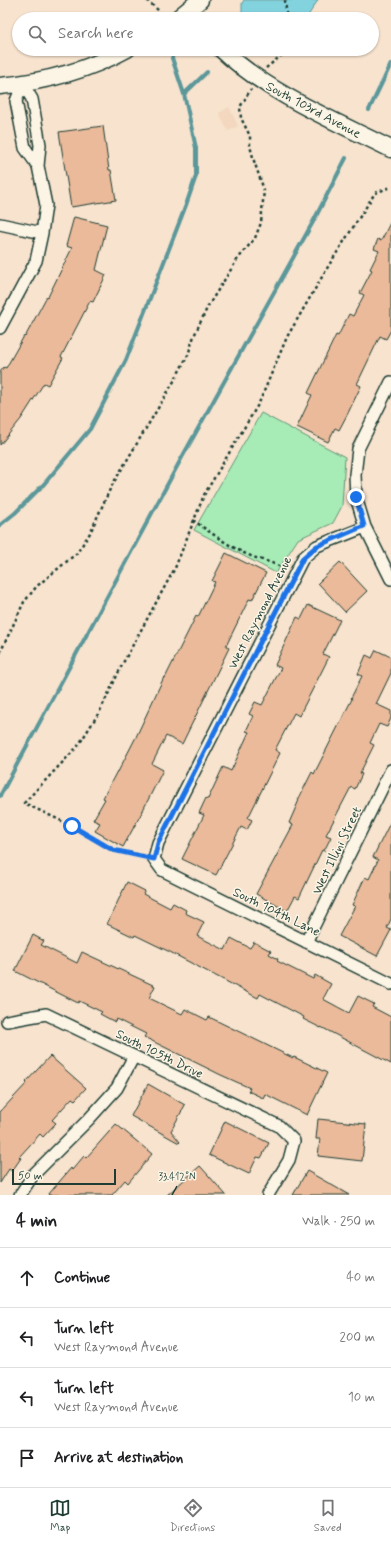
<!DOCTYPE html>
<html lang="en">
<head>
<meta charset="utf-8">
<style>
  body { margin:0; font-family:Mynerve,sans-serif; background:#f6f6f6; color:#202124 }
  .scale { position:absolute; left:12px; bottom:10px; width:104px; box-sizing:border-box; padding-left:4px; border:2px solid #1f3d34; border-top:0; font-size:11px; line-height:14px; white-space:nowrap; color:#1f3d34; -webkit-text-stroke:3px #fcf5e5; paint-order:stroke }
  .stop { position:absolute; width:12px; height:12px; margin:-9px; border:3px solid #1a73e8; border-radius:50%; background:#fff }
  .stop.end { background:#1a73e8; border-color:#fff; box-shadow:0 1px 4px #0008 }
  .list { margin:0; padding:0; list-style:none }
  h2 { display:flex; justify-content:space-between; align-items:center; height:52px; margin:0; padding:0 16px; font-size:17px }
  h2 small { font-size:13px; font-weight:400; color:#757577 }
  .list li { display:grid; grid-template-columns:26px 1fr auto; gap:12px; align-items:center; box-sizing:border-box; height:60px; padding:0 16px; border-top:1px solid #e0e0e0 }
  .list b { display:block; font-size:15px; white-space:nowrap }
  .list p { margin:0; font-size:13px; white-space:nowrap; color:#757577 }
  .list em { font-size:13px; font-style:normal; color:#757577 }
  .icon { flex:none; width:22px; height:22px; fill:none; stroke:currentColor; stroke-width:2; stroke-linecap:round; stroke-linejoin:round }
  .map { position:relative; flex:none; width:391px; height:1195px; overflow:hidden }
  .search { position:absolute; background:#fff; box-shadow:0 1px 3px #0004; left:12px; right:12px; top:12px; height:44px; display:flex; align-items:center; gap:10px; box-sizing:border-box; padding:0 14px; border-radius:22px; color:#757577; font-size:15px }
  .sheet { height:292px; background:#fff }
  nav { display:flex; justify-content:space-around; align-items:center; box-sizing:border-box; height:56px; border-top:1px solid #e0e0e0; background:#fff; font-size:11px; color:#757577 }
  nav a { display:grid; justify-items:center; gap:2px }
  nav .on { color:#1f3d34 }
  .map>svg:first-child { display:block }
</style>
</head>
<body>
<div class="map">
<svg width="391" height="1195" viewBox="0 0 391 1195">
  <rect width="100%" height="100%" fill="#f7e3ce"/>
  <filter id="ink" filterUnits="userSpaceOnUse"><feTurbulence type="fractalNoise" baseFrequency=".025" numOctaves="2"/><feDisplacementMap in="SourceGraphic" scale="8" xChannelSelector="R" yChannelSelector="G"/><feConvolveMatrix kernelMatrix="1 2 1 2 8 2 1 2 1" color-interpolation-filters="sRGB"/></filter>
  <g filter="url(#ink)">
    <!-- built -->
    <path fill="#f3d7be" d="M229,107L238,126L228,131L219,113Z"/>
    <!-- green -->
    <path fill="#a7ebb6" stroke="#639475" d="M261,413L345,457L342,506L333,523L298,539L276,573L194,530Z"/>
    <!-- water -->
    <path fill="#83d3de" stroke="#5b979a" d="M244,0H318L306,19H242V3Z"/>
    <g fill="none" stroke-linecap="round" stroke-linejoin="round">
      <!-- stream -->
      <path stroke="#5b979a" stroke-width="4" d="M184,94L207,72
        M369,110L391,64
        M0,525L15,513L44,484L90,429L126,360L186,205L196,176V148L184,94L172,58
        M0,796L180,461L313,222L346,158"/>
    </g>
    <!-- building -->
    <path fill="#eaba9a" stroke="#1f3d34" d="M103,126L109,170H111L116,200L71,207L59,132Z
      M74,217L107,225L96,270L106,275L93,302L90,301L61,357L63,358L48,385L44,383L21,419L0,445V372L4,367L6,368L24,336L25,337L47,296L48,297L72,248L66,246Z
      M391,221V330L386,339L380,336L357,384L361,386L348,413L339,430L335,428L328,442L297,427L312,395L308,393L336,335L338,336L349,314L353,316L364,295L360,293L372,270L370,269L379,251L374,249L378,239L381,241Z
      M226,553L266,573L252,600L249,599L226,646L229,648L182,744L166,736L152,764L163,770L140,816L123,847L95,831L100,823L93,820L105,799L103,798L117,771L118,772L136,737L164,677L165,678L196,616L198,617L215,582L212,581Z
      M340,562L367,591L345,612L318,583Z
      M308,605L340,620L323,654L329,657L299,716L294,713L275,750L280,753L248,818L252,820L247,830L241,827L216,875L182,859L204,815L199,813L206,798L208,799L223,767L231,771L249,732L246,731L253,716L249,714L255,702L262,705L281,668L275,665L297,617L301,619Z
      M376,650L391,657V673L376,704L391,711V718L387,727L379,724L370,743L374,745L360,773L362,774L355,789L351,787L326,835L331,837L324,851L322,850L299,898L295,896L287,911L256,894L293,825L289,823L299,800H298L312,772L314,774L352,699L351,698L362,676L358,674L366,655L372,658Z
      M391,821V919L387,928L391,930L377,956L339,936L355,906L352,905L365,877L369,879L378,860L373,857Z
      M127,882L145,891L143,894L170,908L173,903L186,910L185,913L204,922L197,936L225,950L231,938L250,948L254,942L271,951L269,954L278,959L277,961L313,979L315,975L331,984L323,999L349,1013L358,996L374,1004L372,1007L391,1017V1064L321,1027V1028L303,1019L304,1017L260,994L258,998L170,952L135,935L134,937L107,924Z
      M33,935L44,941L41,945L77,963L82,952L155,986L149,998L182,1014L185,1009L207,1020L209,1017L293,1058L294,1057L327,1073L307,1115L265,1094L263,1098L248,1091L250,1088L221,1075L144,1037L146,1034L116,1019L115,1022L100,1014L102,1012L79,1001L78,1003L15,971Z
      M50,1056L86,1088L75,1100L72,1098L52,1120L56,1123L43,1137L40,1134L19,1157L21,1158L12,1171L9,1169L0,1183V1112L27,1083L26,1082Z
      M148,1084L185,1105L171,1131L180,1142L179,1143L131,1116Z
      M318,1119L366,1124L362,1161L318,1156L320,1139H316Z
      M225,1121L269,1143L261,1158L257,1157L249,1174L209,1155Z
      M116,1124L152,1154L128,1183L125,1180L112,1195H48L71,1168L72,1170L84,1156L86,1158Z
      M200,1166L226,1195H167Z
      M307,1171L323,1180L349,1195H293Z"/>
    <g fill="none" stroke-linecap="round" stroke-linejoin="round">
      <!-- street casing -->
      <g stroke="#1f3d34" stroke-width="14">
        <path id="street" d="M23,84L16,101L25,148L38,166
          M0,224L42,233
          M0,328L36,261L42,233L46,205L38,166L40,145L32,99L23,84
          M391,382L358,449L355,475L356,497L365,527L391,579
          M365,527L317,546L303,558L158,843L154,859L162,870L391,984
          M306,942L391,770
          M7,1021L46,1014L279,1126L294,1141L289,1160L268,1195
          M20,1195L33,1175L89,1119L117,1088L134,1056"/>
      </g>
      <!-- secondary casing -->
      <g stroke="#1f3d34" stroke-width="19">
        <path id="secondary" d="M177,19L200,0
          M221,49C269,94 333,120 391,149
          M0,86C43,82 89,70 127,49"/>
      </g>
      <!-- path -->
      <path stroke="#1f3d34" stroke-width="2.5" stroke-dasharray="3 3" stroke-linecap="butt" d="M147,0L159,11
        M285,0L287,19
        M266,68L282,55L285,49
        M193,520C210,532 227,545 246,554C259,560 271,561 284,569
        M0,653L24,602L37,586L77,553L90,533L111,487L173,383L188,355L194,336L208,306L237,260L255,238L261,223L264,190L254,161L250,146V136L241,118L240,107L251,89
        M144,856L113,850L72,826L24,803L78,746L100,711L123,663L175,568L204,495L259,403L287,337L329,265L375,193L391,187"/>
      <!-- street -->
      <use href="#street" stroke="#fcf5e5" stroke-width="11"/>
      <!-- secondary -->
      <use href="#secondary" stroke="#fcf5e5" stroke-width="16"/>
    </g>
  </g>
  <g fill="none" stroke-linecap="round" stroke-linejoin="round" filter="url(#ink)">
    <!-- route -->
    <path stroke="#1a73e8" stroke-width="5" d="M72,826L113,850L154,859L158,843L303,558L317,546L364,526L356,497"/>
  </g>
  <!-- ticks -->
  <path fill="none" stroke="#1f3d34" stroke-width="1.5" d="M172,1195L177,1186"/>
  <g text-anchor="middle" stroke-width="3" stroke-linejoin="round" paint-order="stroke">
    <!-- street labels -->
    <g font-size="13" fill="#1f3d34" stroke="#fcf5e5">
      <text transform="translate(314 109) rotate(28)" y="5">South 103rd Avenue</text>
      <text transform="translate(259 612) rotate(-63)" y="5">West Raymond Avenue</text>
      <text transform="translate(336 850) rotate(-64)" y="5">West Illini Street</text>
      <text transform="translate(277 911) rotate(26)" y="5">South 104th Lane</text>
      <text transform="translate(160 1053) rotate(26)" y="5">South 105th Drive</text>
    </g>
  </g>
  <g font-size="10" text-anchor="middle" fill="#1f3d34" stroke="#fcf5e5" stroke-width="3" stroke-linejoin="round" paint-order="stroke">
    <text x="177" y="1180">33.412°N</text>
  </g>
</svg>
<div class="scale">50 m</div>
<div class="stop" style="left:72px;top:826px"></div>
<div class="stop end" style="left:356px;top:497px"></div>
<div class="search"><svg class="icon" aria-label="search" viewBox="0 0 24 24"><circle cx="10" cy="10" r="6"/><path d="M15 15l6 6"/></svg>Search here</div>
</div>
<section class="sheet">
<h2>4 min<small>Walk · 250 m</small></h2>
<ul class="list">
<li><svg class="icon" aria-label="ahead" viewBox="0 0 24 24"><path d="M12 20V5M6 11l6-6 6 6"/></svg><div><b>Continue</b></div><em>40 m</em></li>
<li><svg class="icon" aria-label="left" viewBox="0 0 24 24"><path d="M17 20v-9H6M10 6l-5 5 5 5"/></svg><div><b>Turn left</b><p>West Raymond Avenue</p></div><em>200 m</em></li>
<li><svg class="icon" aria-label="left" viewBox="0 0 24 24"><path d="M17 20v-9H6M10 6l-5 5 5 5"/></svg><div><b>Turn left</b><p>West Raymond Avenue</p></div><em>10 m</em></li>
<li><svg class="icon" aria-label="arrive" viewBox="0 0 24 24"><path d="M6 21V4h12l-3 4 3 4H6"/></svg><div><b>Arrive at destination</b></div></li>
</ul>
</section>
<nav>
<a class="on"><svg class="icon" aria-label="map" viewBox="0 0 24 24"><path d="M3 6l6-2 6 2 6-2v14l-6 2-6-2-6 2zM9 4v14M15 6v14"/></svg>Map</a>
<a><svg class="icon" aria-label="directions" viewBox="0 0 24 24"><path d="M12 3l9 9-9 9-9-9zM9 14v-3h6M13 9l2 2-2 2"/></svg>Directions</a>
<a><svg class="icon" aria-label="saved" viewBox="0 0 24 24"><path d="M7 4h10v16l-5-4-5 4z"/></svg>Saved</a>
</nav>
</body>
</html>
